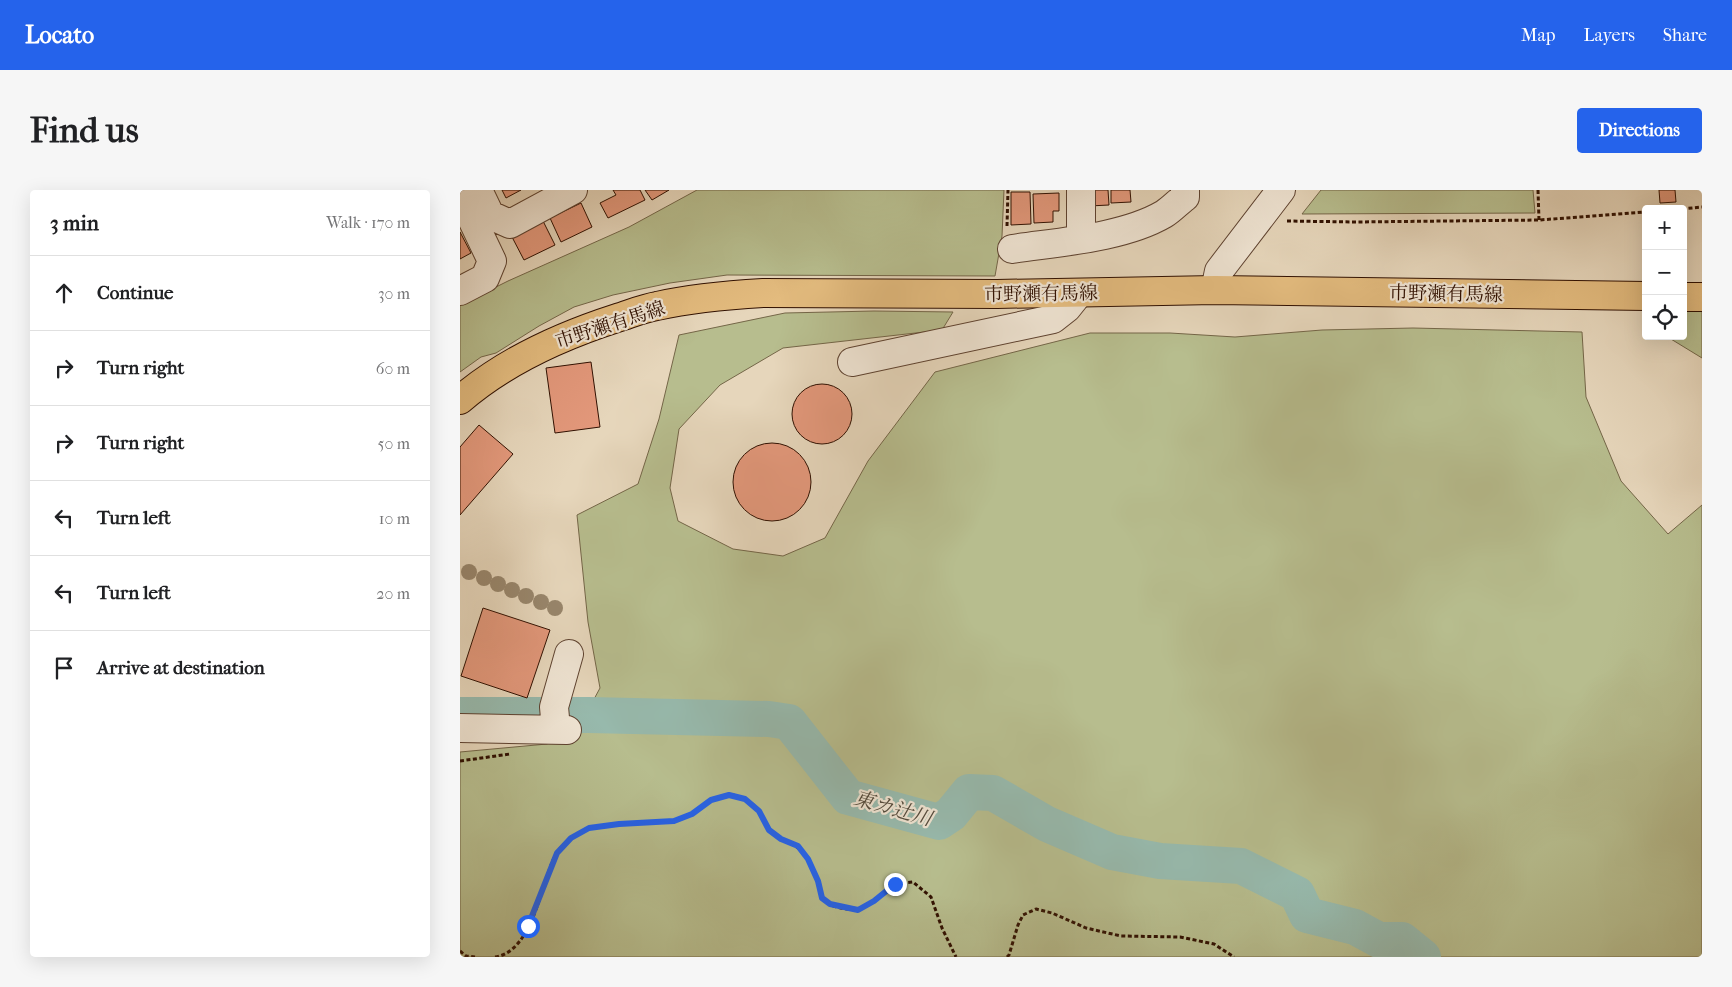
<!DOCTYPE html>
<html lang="en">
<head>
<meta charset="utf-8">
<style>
  body { margin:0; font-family:"IM FELL French Canon","Noto Serif JP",serif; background:#f6f6f6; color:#202124 }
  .controls { position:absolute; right:15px; top:15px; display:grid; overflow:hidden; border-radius:5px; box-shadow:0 5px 20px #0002 }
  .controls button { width:45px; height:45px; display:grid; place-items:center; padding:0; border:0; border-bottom:1px solid #e0e0e0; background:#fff; color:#202124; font:25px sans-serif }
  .stop { position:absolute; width:15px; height:15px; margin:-11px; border:4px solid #2563eb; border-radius:50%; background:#fff }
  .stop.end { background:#2563eb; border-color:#fff; box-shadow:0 1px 5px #0008 }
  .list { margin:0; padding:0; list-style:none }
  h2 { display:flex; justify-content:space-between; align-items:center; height:65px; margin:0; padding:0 20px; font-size:21px }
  h2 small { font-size:16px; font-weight:400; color:#757577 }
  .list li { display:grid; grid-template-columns:32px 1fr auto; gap:15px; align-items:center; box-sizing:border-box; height:75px; padding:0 20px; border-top:1px solid #e0e0e0 }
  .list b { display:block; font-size:19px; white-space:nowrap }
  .list em { font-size:16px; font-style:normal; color:#757577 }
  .icon { flex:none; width:28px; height:28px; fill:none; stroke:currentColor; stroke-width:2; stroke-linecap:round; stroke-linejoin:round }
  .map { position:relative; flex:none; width:1242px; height:767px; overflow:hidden; border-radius:5px }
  header { display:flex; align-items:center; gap:30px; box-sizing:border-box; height:70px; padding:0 25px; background:#2563eb; color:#fff }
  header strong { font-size:24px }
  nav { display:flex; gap:28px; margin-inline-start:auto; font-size:18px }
  .intro { display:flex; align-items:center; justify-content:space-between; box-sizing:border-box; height:120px; padding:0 30px }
  h1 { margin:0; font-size:35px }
  .button { padding:12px 22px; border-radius:5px; background:#2563eb; color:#fff; font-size:18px; font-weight:700 }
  main { display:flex; gap:30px; padding:0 30px }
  aside { flex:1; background:#fff; border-radius:5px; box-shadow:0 5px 20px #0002 }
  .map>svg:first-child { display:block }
</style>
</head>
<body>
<header>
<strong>Locato</strong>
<nav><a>Map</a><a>Layers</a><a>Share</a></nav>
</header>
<div class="intro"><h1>Find us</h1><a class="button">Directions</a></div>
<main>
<aside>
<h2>3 min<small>Walk · 170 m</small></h2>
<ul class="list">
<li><svg class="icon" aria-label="ahead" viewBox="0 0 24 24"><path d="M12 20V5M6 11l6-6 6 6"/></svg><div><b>Continue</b></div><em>30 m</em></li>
<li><svg class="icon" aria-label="right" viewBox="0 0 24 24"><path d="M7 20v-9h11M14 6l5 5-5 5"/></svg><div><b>Turn right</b></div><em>60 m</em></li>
<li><svg class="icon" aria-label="right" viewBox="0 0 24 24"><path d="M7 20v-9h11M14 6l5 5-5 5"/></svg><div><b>Turn right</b></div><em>50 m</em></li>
<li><svg class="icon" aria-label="left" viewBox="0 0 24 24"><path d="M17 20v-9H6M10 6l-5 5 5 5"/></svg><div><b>Turn left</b></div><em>10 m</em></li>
<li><svg class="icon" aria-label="left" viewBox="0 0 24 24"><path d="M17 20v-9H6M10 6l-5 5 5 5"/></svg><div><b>Turn left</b></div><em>20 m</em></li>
<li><svg class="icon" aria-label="arrive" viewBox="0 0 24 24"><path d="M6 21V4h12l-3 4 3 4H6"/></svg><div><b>Arrive at destination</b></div></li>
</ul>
</aside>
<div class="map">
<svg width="1242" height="767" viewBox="0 0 1242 767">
  <rect width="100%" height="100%" fill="#e6d6bb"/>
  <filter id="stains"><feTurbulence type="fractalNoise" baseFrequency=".004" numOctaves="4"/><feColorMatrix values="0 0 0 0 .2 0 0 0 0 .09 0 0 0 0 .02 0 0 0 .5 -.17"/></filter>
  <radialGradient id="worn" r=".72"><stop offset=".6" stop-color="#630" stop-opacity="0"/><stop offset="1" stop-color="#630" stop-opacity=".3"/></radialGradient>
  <!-- green -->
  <path fill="#b7bd8e" stroke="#746648" d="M237,0H544L542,46L535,86L267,85L210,93L153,105L114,117L79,136L36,163L21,167L0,182V115L48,91L169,37Z
    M861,0H1073L1075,23L842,24Z
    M1223,116L1242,117V168L1206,146H1223Z
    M414,121L493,122L482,140L323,158L260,195L219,239L210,298L218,331L273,359L323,366L365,348L408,271L475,182L630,143H710L775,147L862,140L953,138L1122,142L1126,207L1161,291L1208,344L1242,315V767H0V562L87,554L119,537L140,498L128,432L117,325L178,294L199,229L219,145L325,123Z"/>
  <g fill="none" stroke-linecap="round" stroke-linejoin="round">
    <!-- river -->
    <path stroke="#97b9ac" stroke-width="36" d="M0,525H129L309,529L329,532L388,607L479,632L491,624L509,602L533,603L587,634L652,662L700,671L781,676L837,704L847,725L895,737L919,750H942L963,767"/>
  </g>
  <!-- building -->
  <path fill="#e3987b" stroke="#301001" d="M42,0H61L46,8Z
    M153,0H180L185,10L148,28L140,13L156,5Z
    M185,0H209L192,10Z
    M629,0H648L649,15L629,16Z
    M651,0H670L671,12L651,13Z
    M1199,0H1215L1216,12L1200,13Z
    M551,2H570L571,34L551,35Z
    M599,3V21H593V32L574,33L573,4Z
    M121,13L132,37L101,52L90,28Z
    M83,31L95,55L64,70L52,47Z
    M0,42L11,63L0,69Z
    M131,172L140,237L95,243L86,178Z
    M332 224a30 30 0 1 1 60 0a30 30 0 1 1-60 0Z
    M19,235L53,264L0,325V257Z
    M273 292a39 39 0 1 1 78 0a39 39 0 1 1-78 0Z
    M23,418L90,440L67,508L1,486Z"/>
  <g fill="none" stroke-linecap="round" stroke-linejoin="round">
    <!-- minor casing -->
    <g stroke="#5e4230" stroke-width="30">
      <path id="minor" d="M18,0L30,25L50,34L113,0
        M621,0V49
        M552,59C598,52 663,48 704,24C712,19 718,12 725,7V0
        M755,100L759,81L821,0
        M0,101L25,88L32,71L1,6
        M392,172L593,129L607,118L619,103
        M0,538L107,540
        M96,539L94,517L109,464"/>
    </g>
    <!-- major casing -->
    <g stroke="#301001" stroke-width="30">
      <path id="major" d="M1223,107H1242
        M0,210C45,171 101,146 157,128C170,124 184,118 197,116C232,108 268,105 303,103L537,104L755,100L1186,106"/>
    </g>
    <!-- path -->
    <path stroke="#301001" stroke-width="3" stroke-dasharray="4 2.5" stroke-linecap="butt" d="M1078,0L1079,30
      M1222,19L1242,17
      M827,31L896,32L1079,30L1186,22
      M547,36L548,0
      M0,571L50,564
      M0,761L6,766L15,767
      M35,767C73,762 81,692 96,664C103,653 115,646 125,640C142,631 191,634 212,631C234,628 250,605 270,605C281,605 292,612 299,621C303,627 305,636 310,641C323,654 338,651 348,670C352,676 355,684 358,691C360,696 359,704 363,709C370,718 387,719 398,720L414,711L435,694L453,692L471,707L482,738L496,767
      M547,767L549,765L558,735L563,725L576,719L592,723L626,738L661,746L720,747L754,754L774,767"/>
    <!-- minor -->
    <use href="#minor" stroke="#efe4d3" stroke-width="28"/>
    <!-- major -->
    <use href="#major" stroke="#e3bb7e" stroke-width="28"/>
  </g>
  <!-- trees -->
  <g fill="#98866c">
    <circle cx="9" cy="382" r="8"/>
    <circle cx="24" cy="388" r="8"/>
    <circle cx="38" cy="394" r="8"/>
    <circle cx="52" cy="400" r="8"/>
    <circle cx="66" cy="406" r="8"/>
    <circle cx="81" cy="412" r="8"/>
    <circle cx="95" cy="418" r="8"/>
  </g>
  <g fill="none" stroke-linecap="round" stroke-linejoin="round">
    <!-- route -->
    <path stroke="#2563eb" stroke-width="6" d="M68,736L97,663L111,648L129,638L159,634L214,631L232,624L251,610L269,605L285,609L299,621L309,640L321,649L338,656L348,669L358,691L362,708L370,714L398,720L414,711L435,694"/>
  </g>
  <g text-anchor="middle" stroke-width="4.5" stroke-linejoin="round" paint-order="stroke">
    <!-- street labels -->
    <g font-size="19" fill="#301001" stroke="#efe4d3">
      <text transform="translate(581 103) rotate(-1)" y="7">市野瀬有馬線</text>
      <text transform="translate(986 103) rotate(1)" y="7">市野瀬有馬線</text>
      <text transform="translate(150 134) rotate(-18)" y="7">市野瀬有馬線</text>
    </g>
    <!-- water labels -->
    <g font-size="20" font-style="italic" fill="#544b3d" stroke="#efe4d3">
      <text transform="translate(433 618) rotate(16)" y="7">東カ辻川</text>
    </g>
  </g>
  <rect width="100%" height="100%" filter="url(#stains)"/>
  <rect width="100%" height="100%" fill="url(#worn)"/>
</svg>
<div class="controls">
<button>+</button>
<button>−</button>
<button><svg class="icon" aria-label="locate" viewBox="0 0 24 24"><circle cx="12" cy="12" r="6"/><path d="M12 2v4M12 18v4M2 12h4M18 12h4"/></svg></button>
</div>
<div class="stop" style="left:68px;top:736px"></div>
<div class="stop end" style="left:435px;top:694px"></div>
</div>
</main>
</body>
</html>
